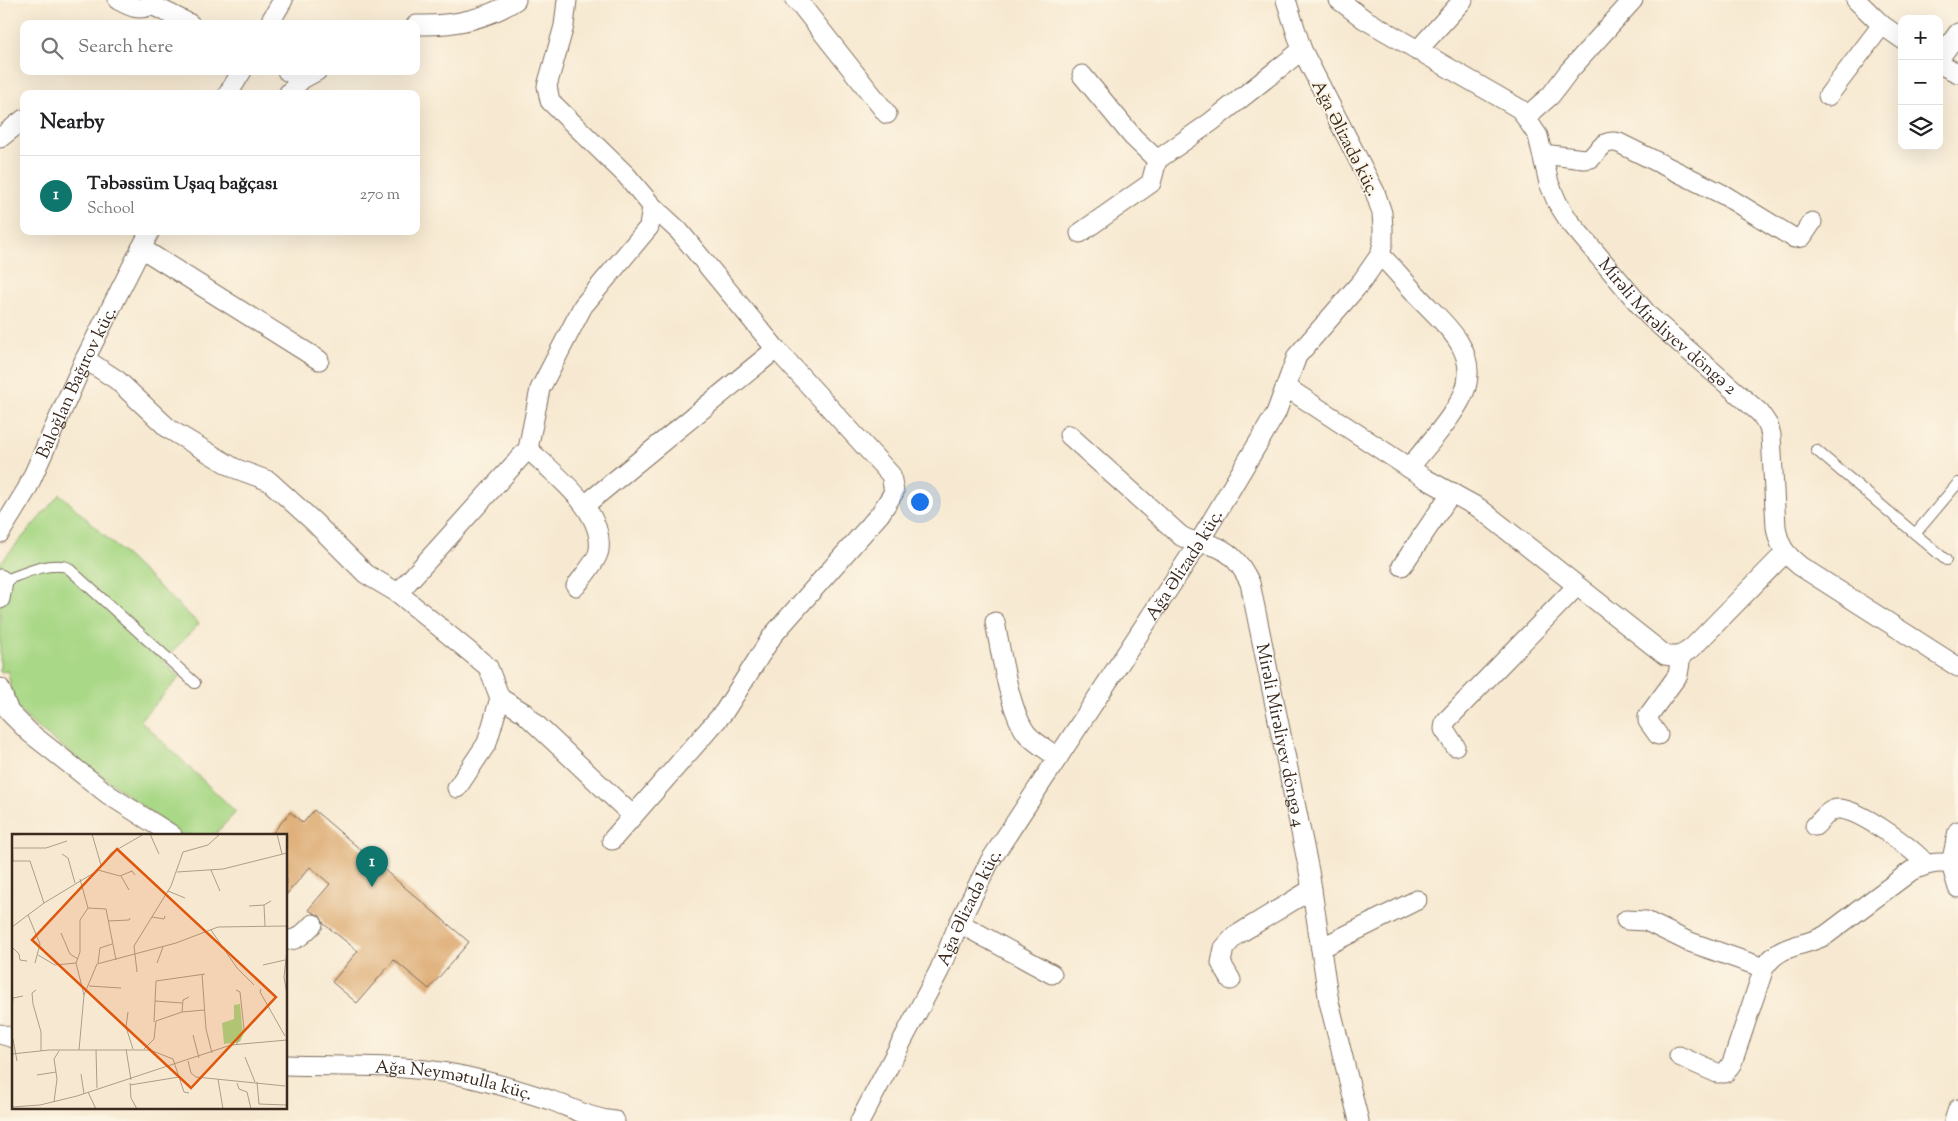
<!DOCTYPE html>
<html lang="en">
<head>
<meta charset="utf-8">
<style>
  body { margin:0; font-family:"Sorts Mill Goudy",serif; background:#f6f6f6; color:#202124 }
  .controls { position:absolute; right:15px; top:15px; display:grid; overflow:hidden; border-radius:10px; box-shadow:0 5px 20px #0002 }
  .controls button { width:45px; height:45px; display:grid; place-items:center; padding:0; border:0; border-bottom:1px solid #e0e0e0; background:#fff; color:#202124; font:25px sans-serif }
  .you { position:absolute; left:919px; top:501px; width:18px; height:18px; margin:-12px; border:4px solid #fff; border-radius:50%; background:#1a73e8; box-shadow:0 0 0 8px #1a73e833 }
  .badge { display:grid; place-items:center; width:32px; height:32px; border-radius:50%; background:#0f766e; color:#fff; font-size:16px; font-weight:700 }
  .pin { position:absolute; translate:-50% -41px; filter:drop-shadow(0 1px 2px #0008) }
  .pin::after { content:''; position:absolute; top:26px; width:18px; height:15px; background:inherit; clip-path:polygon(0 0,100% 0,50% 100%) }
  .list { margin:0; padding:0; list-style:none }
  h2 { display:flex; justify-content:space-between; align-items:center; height:65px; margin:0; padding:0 20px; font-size:21px }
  h2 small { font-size:16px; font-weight:400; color:#757577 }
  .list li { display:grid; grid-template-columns:32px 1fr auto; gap:15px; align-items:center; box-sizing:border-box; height:80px; padding:0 20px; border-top:1px solid #e0e0e0 }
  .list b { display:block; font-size:19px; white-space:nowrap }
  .list p { margin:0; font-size:16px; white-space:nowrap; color:#757577 }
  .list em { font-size:16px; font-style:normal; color:#757577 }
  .icon { flex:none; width:28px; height:28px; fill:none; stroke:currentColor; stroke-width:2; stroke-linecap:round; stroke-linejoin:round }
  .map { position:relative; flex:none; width:1958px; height:1121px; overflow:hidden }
  .search { position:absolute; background:#fff; box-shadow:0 5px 20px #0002; left:20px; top:20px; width:400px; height:55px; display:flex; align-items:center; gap:12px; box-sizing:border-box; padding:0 18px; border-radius:10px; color:#757577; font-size:19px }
  .panel { position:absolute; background:#fff; box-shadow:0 5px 20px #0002; left:20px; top:90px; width:400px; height:145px; border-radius:10px }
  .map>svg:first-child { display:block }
</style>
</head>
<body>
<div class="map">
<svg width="1958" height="1121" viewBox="0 0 1958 1121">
  <rect width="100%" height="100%" fill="#fcf5e5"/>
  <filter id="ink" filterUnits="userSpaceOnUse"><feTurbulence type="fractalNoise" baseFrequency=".02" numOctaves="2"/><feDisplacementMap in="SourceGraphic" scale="10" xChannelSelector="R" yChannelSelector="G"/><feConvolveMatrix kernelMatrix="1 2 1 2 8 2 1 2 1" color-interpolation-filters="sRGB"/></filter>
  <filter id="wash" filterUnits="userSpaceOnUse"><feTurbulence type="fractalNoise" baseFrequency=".0096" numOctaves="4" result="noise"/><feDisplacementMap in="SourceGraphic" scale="20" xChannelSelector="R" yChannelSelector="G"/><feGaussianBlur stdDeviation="1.12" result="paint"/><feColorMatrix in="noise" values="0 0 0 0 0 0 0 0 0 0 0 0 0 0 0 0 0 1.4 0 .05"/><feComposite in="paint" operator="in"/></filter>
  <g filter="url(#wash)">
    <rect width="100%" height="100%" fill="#f7e9d1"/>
    <!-- green -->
    <path fill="#a9d886" stroke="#728152" d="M60,494L199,624L163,661L180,677L140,720L236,812L214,835H181L40,730C14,708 13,704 8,671L0,672V563Z"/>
    <g id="blocks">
      <!-- building -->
      <path fill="#dba76d" d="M314,810L469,942L429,989L394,960L357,1003L332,982L358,951L324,924L320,916L308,910L330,884L310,867L286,895V835H271L290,812L303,823Z"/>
    </g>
  </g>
  <g filter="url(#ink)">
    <use href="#blocks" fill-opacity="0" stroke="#7d6d5d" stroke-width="1"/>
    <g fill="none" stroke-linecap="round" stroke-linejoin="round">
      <!-- lane casing -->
      <g stroke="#7d6d5d" stroke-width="12">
        <path id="lane" d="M1816,450L1946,560
          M1915,534L1958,483
          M3,581C23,574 45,562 67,567L195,683"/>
      </g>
      <!-- street casing -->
      <g stroke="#7d6d5d" stroke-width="21">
        <g id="street">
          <path d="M118,0C131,7 138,11 152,5L190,24"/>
          <path d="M795,0L801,5L887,114"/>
          <path id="s1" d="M1339,0L1364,19L1520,109L1538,136L1549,183L1557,202L1569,221L1649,316L1760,413L1768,425L1771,435L1776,527C1779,546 1785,554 1800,566L1958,667"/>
          <path d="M1856,0L1882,25L1902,39"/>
          <path d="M269,24L283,0"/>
          <path d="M416,25C451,26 486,20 516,0"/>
          <path d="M1417,51L1463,0"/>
          <path d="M1939,59L1958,33"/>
          <path d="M1939,64L1958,73"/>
          <path d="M287,71L302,79L317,71"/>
          <path d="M1082,75L1133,137L1157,160"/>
          <path d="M228,94L242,71"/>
          <path d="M288,94L302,79"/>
          <path d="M1828,96L1882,25"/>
          <path d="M1526,117L1551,95L1569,71L1633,0"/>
          <path d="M0,138L24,119"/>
          <path d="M1543,154L1584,159L1591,158C1601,148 1604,139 1619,143L1724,195L1794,238L1802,237L1812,222"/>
          <path d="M1080,233L1151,183L1157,160L1211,122L1302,50"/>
          <path d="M141,248L319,360"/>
          <path d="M1380,255C1393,267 1404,281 1416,294C1438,319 1475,344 1467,383C1463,407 1425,448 1409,468"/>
          <path d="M85,359L117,380L169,429L234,468L269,481L313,521L366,574L398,593L488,667L500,698L523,712L633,816"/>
          <path d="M1286,387L1426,479L1479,508L1665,655C1677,658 1682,655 1692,648L1785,553"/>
          <path id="s2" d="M1069,435L1181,536C1191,542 1200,543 1211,545C1231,550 1242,566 1250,583L1309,871L1329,1002L1359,1121"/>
          <path d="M528,449C554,474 604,510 599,550C598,559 582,578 576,586"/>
          <path d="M585,505L776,349"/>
          <path id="s3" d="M0,533L27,489L85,359L150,231"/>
          <path d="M1402,566L1452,492"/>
          <path d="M0,579L3,581L0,599"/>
          <path d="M398,593L528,449L540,389L583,306L649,227L652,206L626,175L550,101L547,86L564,26L567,0"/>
          <path d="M995,622C1001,651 1009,711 1027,734C1035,743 1048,750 1058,758"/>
          <path d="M0,688L9,712L30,733L109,795L172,835"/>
          <path d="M1658,735L1648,721V716L1678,675L1681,656"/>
          <path d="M1455,746L1444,729L1445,722L1576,587"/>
          <path d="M457,788L487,743L500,698"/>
          <path d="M1815,826C1822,820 1829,808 1839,809C1861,810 1912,848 1926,864"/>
          <path d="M1958,831L1951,864L1958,888"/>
          <path d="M612,840L724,712L773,635L880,514L894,492L891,475L776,349L679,231L652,206"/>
          <path d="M1626,920L1646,921L1687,941L1764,968"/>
          <path d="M959,923L1052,974"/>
          <path d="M286,940C298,941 305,932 313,924"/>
          <path d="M1321,948L1417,900"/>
          <path d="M1231,980L1221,963L1224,948L1235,936L1312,889"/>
          <path d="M0,1034L14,1038"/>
          <path d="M1679,1056L1717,1073H1725L1732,1063L1764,968C1780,943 1802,948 1826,935L1911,871C1925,865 1935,861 1951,864"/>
          <path id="s4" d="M286,1065C349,1067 415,1063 476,1079C501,1085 526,1092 550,1100C572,1108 591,1119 615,1121"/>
          <path id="s5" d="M860,1121L939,971L959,923L990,861L1198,544L1276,413L1297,356L1362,281L1380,255L1383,243V228L1382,213L1375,192L1302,50L1286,0"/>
          <path d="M1954,1121L1958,1109"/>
        </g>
      </g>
      <!-- lane -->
      <use href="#lane" stroke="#fff" stroke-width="10"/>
      <!-- street -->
      <use href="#street" stroke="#fff" stroke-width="19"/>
    </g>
  </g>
  <g text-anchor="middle" stroke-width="4" stroke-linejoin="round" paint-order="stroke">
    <!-- street labels -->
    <g font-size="18" fill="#3b2a1e" stroke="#fcf5e5">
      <text transform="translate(1346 138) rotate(63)" y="6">Ağa Əlizadə küç.</text>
      <text dy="6" stroke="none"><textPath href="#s1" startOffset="480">Mirəli Mirəliyev döngə 2</textPath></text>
      <text dy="6" stroke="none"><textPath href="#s3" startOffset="169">Baloğlan Bağırov küç.</textPath></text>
      <text dy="6" stroke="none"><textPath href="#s5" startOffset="645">Ağa Əlizadə küç.</textPath></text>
      <text dy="6" stroke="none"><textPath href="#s2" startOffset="394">Mirəli Mirəliyev döngə 4</textPath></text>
      <text dy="6" stroke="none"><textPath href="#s5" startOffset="240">Ağa Əlizadə küç.</textPath></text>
      <text dy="6" stroke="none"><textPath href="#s4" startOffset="169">Ağa Neymətulla küç.</textPath></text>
    </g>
  </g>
  <!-- overview -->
  <g transform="translate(12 834)">
    <rect width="275" height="275" fill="#f7e9d1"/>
    <path d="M228,170L231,201L228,208L212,210L210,189L222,185V171Z" fill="#a9d886"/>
    <path fill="none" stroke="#ac9d89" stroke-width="1" d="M0,0L1,27M80,0L89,31M138,0L147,20M265,0L270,20M0,1L24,0M0,14H34L55,7M50,20L56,24L63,49M0,27H18L32,69M86,36L108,42L120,37L123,41M199,36L208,57M165,38L211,35L275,19M109,42L117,56M68,45L76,74L68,86V118L64,129L72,161M156,57L173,64M237,72L252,71M76,74L94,75L104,126M16,81L28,110L23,129M140,83L152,85L153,82M96,87L117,86L118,84M253,92L252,71L259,67M0,93L32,69L85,37L99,19L132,0M199,96L225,134L242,151M49,99L58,120L66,125M0,113L7,120L8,126L15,127M275,116L272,143L275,161M26,121L43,131L64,129M86,129L88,114L100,110M145,129L151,113M251,131L273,126M125,138L122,112L159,52L171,18L196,11L208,0M190,140L194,195L200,219M77,152L109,154M249,155L248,158L273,202M24,156L20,159L21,170L29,198V217M143,167L170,169M0,175L1,164L11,162M116,178L114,193L121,215M170,178L171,166L177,163M142,188L144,147L193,140M181,201L187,224M1,205L5,227M224,211L232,195L228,158L224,156M114,215L119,246M132,215L142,205L144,187L170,178L192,176M67,216L72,161L85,130L164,109L206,93L275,92M84,216L85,254M0,220L37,216H138L161,225L172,258L177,259M233,223L243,248M176,227L179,239L184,243L273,252M69,240L72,260M25,241L44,238M206,245L211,275M245,248L247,270L275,271M118,249L119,264L125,275M225,249L227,255L235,258L239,275M118,251L167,243M76,258L84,275M42,268L45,245L42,225L47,217M0,273L28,271L65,262L219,211L275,206"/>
    <path fill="#df570d" fill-opacity="0.15" stroke="#df570d" stroke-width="2.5" d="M105,15L264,163L179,254L20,106Z"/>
    <rect width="275" height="275" fill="none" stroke="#3b2a1e" stroke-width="2.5"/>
  </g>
</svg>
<div class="controls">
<button>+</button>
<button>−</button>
<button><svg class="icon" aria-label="layers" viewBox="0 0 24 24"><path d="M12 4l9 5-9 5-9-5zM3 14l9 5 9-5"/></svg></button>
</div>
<div class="you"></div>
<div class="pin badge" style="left:372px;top:887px">1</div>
<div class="search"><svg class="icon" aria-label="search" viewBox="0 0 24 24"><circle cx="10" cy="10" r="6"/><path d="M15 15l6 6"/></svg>Search here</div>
<section class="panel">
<h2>Nearby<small></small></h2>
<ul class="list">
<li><span class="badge">1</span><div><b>Təbəssüm Uşaq bağçası</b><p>School</p></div><em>270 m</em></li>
</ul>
</section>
</div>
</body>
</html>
